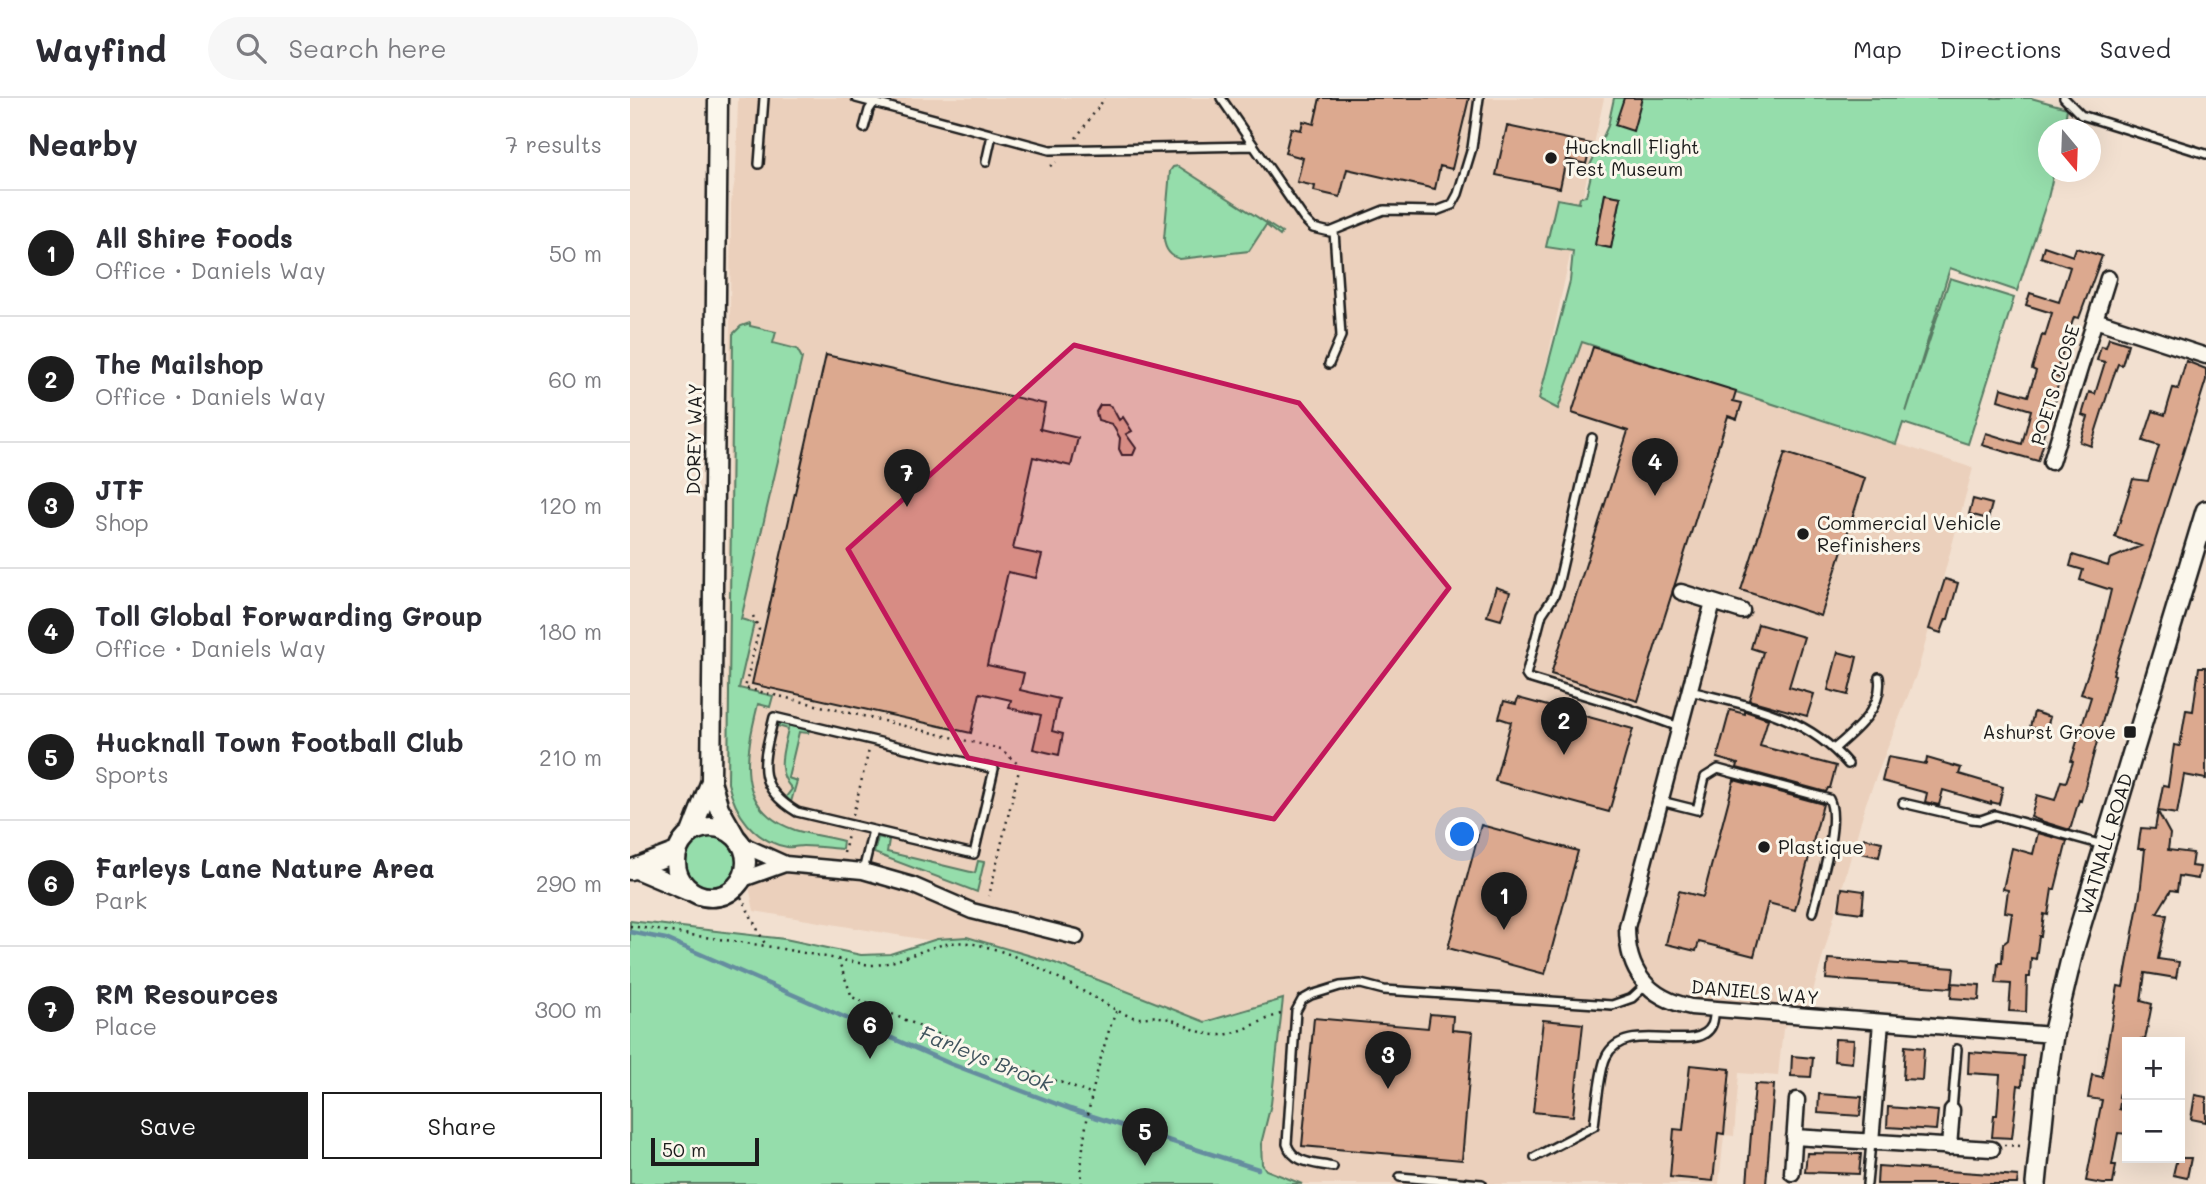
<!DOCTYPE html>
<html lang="en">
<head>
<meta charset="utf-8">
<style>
  body { margin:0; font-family:Mali,sans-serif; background:#f7f7f7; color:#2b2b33 }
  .controls { position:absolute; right:21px; bottom:21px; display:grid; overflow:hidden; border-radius:0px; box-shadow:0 7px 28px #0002 }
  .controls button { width:63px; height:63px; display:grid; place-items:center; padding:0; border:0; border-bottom:2px solid #e1e1e2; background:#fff; color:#2b2b33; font:35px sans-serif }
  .compass { position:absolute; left:1408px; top:21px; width:63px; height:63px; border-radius:50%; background:#fff; box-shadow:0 7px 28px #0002; rotate:161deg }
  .scale { position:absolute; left:21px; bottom:18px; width:108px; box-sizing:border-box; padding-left:7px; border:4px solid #1c1c1c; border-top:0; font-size:19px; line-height:24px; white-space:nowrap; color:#1c1c1c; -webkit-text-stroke:5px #fbf7ec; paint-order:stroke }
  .you { position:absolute; left:833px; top:737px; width:24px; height:24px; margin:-18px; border:5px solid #fff; border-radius:50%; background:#1a73e8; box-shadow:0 0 0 10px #1a73e833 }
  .badge { display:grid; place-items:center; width:46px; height:46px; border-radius:50%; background:#1c1c1c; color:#fff; font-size:23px; font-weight:700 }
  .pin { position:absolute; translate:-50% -58px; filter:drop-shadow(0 2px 4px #0008) }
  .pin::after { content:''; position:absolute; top:37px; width:24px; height:21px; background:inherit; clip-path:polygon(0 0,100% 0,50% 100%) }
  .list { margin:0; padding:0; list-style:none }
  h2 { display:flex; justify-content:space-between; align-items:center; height:91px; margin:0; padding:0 28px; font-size:30px }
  h2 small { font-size:23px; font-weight:400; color:#7c7c81 }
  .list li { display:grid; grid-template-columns:46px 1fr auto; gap:21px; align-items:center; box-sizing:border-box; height:126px; padding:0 28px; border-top:2px solid #e1e1e2 }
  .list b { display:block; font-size:26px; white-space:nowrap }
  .list p { margin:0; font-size:23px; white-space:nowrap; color:#7c7c81 }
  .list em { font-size:23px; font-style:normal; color:#7c7c81 }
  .actions { display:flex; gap:14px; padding:21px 28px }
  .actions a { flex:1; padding:16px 0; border:2px solid #1c1c1c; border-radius:0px; text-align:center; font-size:24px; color:#1c1c1c }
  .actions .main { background:#1c1c1c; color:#fff }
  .icon { flex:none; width:38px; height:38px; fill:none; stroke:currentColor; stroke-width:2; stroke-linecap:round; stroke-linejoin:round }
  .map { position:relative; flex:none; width:1576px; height:1086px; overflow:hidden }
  header { display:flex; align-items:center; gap:42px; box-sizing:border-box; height:98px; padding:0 35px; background:#fff; border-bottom:2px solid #e1e1e2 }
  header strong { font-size:33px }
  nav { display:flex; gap:38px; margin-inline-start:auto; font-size:24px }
  .search { width:490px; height:63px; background:#f7f7f7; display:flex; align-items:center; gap:18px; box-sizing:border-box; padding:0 24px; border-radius:38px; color:#7c7c81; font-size:26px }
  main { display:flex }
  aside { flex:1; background:#fff }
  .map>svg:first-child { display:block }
</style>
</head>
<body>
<header>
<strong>Wayfind</strong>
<div class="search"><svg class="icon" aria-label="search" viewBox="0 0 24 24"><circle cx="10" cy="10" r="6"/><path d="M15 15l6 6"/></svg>Search here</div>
<nav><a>Map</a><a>Directions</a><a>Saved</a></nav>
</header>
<main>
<aside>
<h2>Nearby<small>7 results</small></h2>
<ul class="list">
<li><span class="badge">1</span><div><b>All Shire Foods</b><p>Office · Daniels Way</p></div><em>50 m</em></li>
<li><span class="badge">2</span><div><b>The Mailshop</b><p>Office · Daniels Way</p></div><em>60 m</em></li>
<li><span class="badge">3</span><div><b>JTF</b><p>Shop</p></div><em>120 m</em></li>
<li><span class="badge">4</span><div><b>Toll Global Forwarding Group</b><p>Office · Daniels Way</p></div><em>180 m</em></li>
<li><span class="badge">5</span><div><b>Hucknall Town Football Club</b><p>Sports</p></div><em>210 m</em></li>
<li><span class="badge">6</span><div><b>Farleys Lane Nature Area</b><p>Park</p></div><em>290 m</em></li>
<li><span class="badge">7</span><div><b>RM Resources</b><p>Place</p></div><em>300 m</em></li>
</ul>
<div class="actions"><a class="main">Save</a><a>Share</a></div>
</aside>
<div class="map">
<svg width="1576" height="1086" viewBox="0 0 1576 1086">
  <rect width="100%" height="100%" fill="#f2e0d0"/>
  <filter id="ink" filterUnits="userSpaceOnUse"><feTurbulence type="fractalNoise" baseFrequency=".0143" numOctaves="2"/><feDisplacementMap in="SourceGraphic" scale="14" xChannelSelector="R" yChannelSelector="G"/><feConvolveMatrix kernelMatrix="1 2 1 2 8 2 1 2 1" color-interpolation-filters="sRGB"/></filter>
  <g filter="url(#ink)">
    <!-- built -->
    <path fill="#ebd0bc" d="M108,0H974L909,301L928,310L952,244L1343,370L1288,572L1236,705L1180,904L1153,931L1148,978L1109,975L1104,1038L1094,1037L1089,1086H672L636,1072L630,1056L647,970L652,901L575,924L427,864L124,813L96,675L101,105L106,75Z"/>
    <!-- green -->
    <path fill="#95ddab" stroke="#587c64" stroke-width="2" fill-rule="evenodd" d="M984,0H1401L1437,10L1434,31L1419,32V74H1424L1418,100L1387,193L1320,170L1276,314L1320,180L1384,200L1338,346L1273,325L1266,346L952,244L928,311L909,301L940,183L943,153L916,149L927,101L949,105L950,99L956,98L961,77L957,74L978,28ZM975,96L991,99L981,150L965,147Z
      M548,68L652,135L650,138L636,127L619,153L550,161C539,158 535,151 534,141L540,73L543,69Z
      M120,225V228L146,234L143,245L167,251L172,260L111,521L124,525L109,590L143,598L140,609L128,606C116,655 103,711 165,732C181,737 198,739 213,743L212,751C199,750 186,748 173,748C168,748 163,750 157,749C124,743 105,716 98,685L103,236L111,228Z
      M149,625L179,632L178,635L169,634L158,680L167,683L161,704L156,699L162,691C145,673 153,654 158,631L148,628Z
      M53 764a27 27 0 1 1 54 0a27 27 0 1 1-54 0Z
      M248,739L259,742L257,754L345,775L348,763L354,764L347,794L244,755Z
      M0,823L155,841L231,857L260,856L307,841L337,839L425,865L575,924L653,901L641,1006L631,1046L632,1066L636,1072L672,1086H0Z"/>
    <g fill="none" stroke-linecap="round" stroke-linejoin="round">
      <!-- stream -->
      <path stroke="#658d9f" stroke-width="4.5" d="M0,834L36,841L321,966L440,1011L628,1071"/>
    </g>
    <!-- building -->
    <path fill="#dca98f" stroke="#1c1c1c" stroke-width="2" d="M690,0H839L822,71L810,68L805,91L717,71L710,99L684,93L685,88L667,84L673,60L655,55L661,30L671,32L673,23L684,26Z
      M994,0H1012L1003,33L985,27Z
      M877,28L961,46L956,66L936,61L930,90L866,77Z
      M975,96L991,99L981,150L965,147Z
      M1414,148L1443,158L1446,150L1472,158L1449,220L1444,219L1433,253L1425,278L1430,280L1426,294L1428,295L1412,340L1415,341L1408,363L1352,347L1356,335L1392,346L1395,335L1401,312L1368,302L1371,290L1398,298L1406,273L1402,271L1412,237L1415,238L1422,215L1396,207L1400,195L1429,204L1440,169L1411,159Z
      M1479,240L1498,246L1492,267L1488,266L1482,282L1461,348L1450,344L1458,319L1452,317L1459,294L1465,296L1475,264L1467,262L1471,248L1476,249Z
      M963,249L1106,293L1103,303L1112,305L1107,321L1098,318L1008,603L921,576L998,333L942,315Z
      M196,257L415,306L410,331L448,340L441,368L403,359L383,451L412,457L406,480L378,474L357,567L394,575L390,592L429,601L422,633L433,636L429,657L403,651L411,617L379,610L381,602L350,595L341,635L122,586Z
      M1556,263L1576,271V282L1483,576L1485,577L1451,703L1449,702L1440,732L1411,723L1401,719L1407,697L1425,702L1431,683L1436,684L1443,664L1441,663L1461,599L1451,596L1469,542L1481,492L1450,482L1453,472L1440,468L1443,457L1478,468L1480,461L1511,448L1485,439L1503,381L1518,383L1529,348L1513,343L1523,313L1535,317L1543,290L1548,291Z
      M470,307H478L482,309L489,322L493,319L502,333L496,336L506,350L503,357H492L489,351L490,340L482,326L468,322L466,314Z
      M1155,355L1235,380L1191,518L1111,492Z
      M1343,401L1362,406L1358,421L1339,416Z
      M1315,481L1328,485L1318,521H1316L1311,535L1299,531Z
      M866,489L880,494L871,522L857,518Z
      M1128,526L1174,539L1159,589L1184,596L1177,618L1119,602L1133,554L1121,550Z
      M1208,554L1227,559L1218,597L1198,592Z
      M1569,569H1576V681L1554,677L1547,716L1528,713L1533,687L1538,688L1544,647L1550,648L1556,612L1563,613Z
      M888,600L1003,631L979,714L865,683L881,624L869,620L874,603L886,606Z
      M1100,612L1115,616V613L1138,621L1130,648L1206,668L1200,690H1198L1196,694L1107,670L1108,666L1087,660Z
      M1404,614L1420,619L1416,633L1400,629Z
      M1258,659L1296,666L1297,660L1331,670L1329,676L1373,689L1369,706L1361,704V706L1313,692L1309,707L1295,704L1297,695L1252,683Z
      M1104,682L1193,706L1165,812L1138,805L1124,858L1069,844L1066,853L1036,846L1049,793L1073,799Z
      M1528,714L1540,736L1538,752L1563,755L1561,768L1570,769L1568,781L1549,778L1547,793L1541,792L1527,815L1537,817L1528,861L1549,864L1546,880L1515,875L1511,903L1522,906L1515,942L1511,941V944H1497V969L1496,976L1493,975L1489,999H1491L1489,1011L1497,1013V1036L1488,1035L1482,1067H1486L1483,1086H1473L1456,1083L1472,1002L1458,1000L1462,977L1472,979L1488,888L1493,889L1510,796L1515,751H1508L1511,730L1525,731Z
      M851,727L948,753L915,876L818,850Z
      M1408,735L1437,743L1425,791H1422L1418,817L1414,816L1411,838H1409L1406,861L1401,860L1400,879H1397L1396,914L1379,913L1381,886L1366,885L1368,865H1372L1373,846L1378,842L1382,815L1375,814L1378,792L1373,791L1382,750L1403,756Z
      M1234,740L1252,744L1249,759L1231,755Z
      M1212,790L1234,793L1232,815L1209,812Z
      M1198,861L1324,870L1322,890L1196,881Z
      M1322,885L1350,887L1349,902L1321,900Z
      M800,916L823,918L822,932L843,934L832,1062L672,1048L684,920L798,930Z
      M913,922L953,926L943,1018L903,1014Z
      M1205,941L1224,942L1222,965L1204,963Z
      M1275,948L1294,950L1292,982L1273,981Z
      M1339,954L1394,958L1392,988L1388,987L1382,1040L1362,1039L1364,1017H1367L1370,977L1338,975Z
      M1162,958L1183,960L1181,979L1161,978Z
      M1060,967L1100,971L1094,1036L1088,1035L1083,1083L1040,1079L1044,1031L1053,1032Z
      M1125,986L1144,987L1136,1086H1117Z
      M1189,996L1232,999L1230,1018L1188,1015Z
      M1565,997L1576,999V1024L1561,1021Z
      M1258,1009L1308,1013L1306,1032L1257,1029Z
      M1177,1055L1231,1056L1229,1076L1175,1074Z
      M1547,1060H1561L1557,1080L1543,1077Z
      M1248,1068L1388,1078L1387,1086H1247Z"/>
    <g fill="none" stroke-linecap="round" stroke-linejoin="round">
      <!-- service casing -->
      <g stroke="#1c1c1c" stroke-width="12">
        <path id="service" d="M226,0L420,52L624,48
          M591,0L674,121L683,130L700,134L754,112L806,113L822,107L828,96L842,50L849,0
          M1434,0L1451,17L1576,56
          M234,30L239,12L247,0
          M356,64L362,37
          M129,66L134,0
          M699,266L711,238L704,133
          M962,340L928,487L924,498L912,516L896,577L898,580L997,610L1049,629
          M1060,593C1119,608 1176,617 1218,666
          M144,619L364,671L344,756L167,714C122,687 134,662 144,619Z
          M1205,650C1226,632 1254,609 1249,579
          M1031,703L1067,712L1075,679L1088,671L1199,701C1211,723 1189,789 1183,814
          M1273,705L1342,721L1351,722L1365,717L1473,747
          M233,773L243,732
          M1322,1012L1327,951
          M905,1059L964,1028C966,1012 970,971 976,959C994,919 1068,959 1082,927C1084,923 1084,916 1085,911
          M703,1069C686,1065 663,1066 657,1046L666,913L672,902L681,897L710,888L731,886L754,892L982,907L1002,900L1016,887
          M770,1079L852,1086
          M1237,1086L1241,1045"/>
      </g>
      <!-- minor casing -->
      <g stroke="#1c1c1c" stroke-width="19">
        <path id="minor" d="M1465,222L1576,258
          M1421,364L1478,180
          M1051,494L1112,513
          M1083,504L997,829C997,874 1018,900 1061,909L1423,937
          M113,747L155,766L233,773L282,787L342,813L446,839
          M113,781L155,766
          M1164,1039L1362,1051
          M1241,1044L1251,924
          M1319,1049L1322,1012
          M1162,1075L1167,1002"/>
      </g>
      <!-- tertiary casing -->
      <g stroke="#1c1c1c" stroke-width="23">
        <path id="tertiary" d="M88,0L81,683L89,710L105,738
          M46 764a35 35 0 1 1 70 0a35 35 0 1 1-70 0Z
          M61,735L81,683
          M6,771L58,793
          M0,772L47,754"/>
      </g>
      <!-- secondary casing -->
      <g stroke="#1c1c1c" stroke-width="24">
        <g id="secondary">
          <path id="s1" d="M1406,1086L1416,987L1423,937L1444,849L1576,413"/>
        </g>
      </g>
      <!-- path -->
      <path stroke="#1c1c1c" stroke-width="2.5" stroke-dasharray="2 5" stroke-linecap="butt" d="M446,40L475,0
        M420,68L426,64
        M123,518L129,531L115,590L371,651L390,668L359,798
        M223,717L239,652
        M214,755L218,737
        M108,793L135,846
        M0,828L136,848L240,867C274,867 302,841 338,845C381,851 422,877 460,897C474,904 488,915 503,919C511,922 520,917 529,919C550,921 567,938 590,937C613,936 632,920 655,915
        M208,861L222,899L329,945L463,997
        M1374,1047L1392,1048
        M452,1086C447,1050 471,946 487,912"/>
      <!-- service -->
      <use href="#service" stroke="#fbf7ec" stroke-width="7"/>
      <!-- minor -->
      <use href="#minor" stroke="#fbf7ec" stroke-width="14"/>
      <!-- tertiary -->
      <use href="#tertiary" stroke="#fbf7ec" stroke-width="18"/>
      <!-- secondary -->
      <use href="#secondary" stroke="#fbf7ec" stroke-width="19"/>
    </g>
  </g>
  <!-- marked area -->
  <path fill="#c2185b" fill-opacity="0.2" stroke="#c2185b" stroke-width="5" stroke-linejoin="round" d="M444,247L669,305L819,490L644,721L338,660L218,451Z"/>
  <!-- markers -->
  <g fill="#1c1c1c" stroke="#fbf7ec" stroke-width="2.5">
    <circle cx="921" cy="60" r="7"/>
    <circle cx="1173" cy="436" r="7"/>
    <rect x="1493" y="627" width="14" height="14" rx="3.5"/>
    <circle cx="1134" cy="749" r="7"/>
  </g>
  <g text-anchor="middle" stroke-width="6" stroke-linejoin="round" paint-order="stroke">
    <!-- poi labels -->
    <g font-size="19" fill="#1c1c1c" stroke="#fbf7ec" text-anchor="start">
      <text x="935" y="56">Hucknall Flight<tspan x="935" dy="22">Test Museum</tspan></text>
      <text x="1187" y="432">Commercial Vehicle<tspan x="1187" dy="22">Refinishers</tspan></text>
      <text x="1486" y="641" text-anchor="end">Ashurst Grove</text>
      <text x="1148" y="756">Plastique</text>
    </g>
    <!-- street labels -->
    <g font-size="19" fill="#1c1c1c" stroke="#fbf7ec">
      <text transform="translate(1425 287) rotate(-73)" y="7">POETS CLOSE</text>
      <text transform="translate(64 341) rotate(-89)" y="7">DOREY WAY</text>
      <text dy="7" stroke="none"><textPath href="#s1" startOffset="348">WATNALL ROAD</textPath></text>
      <text transform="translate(1125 894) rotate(5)" y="7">DANIELS WAY</text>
    </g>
    <!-- water labels -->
    <g font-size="21" font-style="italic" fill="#40545e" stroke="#fbf7ec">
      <text transform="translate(356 961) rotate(22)" y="7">Farleys Brook</text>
    </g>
  </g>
</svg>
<div class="controls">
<button>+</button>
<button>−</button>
</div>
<svg class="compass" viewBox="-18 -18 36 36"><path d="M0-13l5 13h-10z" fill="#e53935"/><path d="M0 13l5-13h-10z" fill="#7c7c81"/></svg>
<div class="scale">50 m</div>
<div class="you"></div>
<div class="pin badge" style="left:874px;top:832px">1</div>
<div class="pin badge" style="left:934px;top:657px">2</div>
<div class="pin badge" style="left:758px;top:991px">3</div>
<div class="pin badge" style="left:1025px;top:398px">4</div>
<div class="pin badge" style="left:515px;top:1068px">5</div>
<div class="pin badge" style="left:240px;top:961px">6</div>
<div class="pin badge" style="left:277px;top:409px">7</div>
</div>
</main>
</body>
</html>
